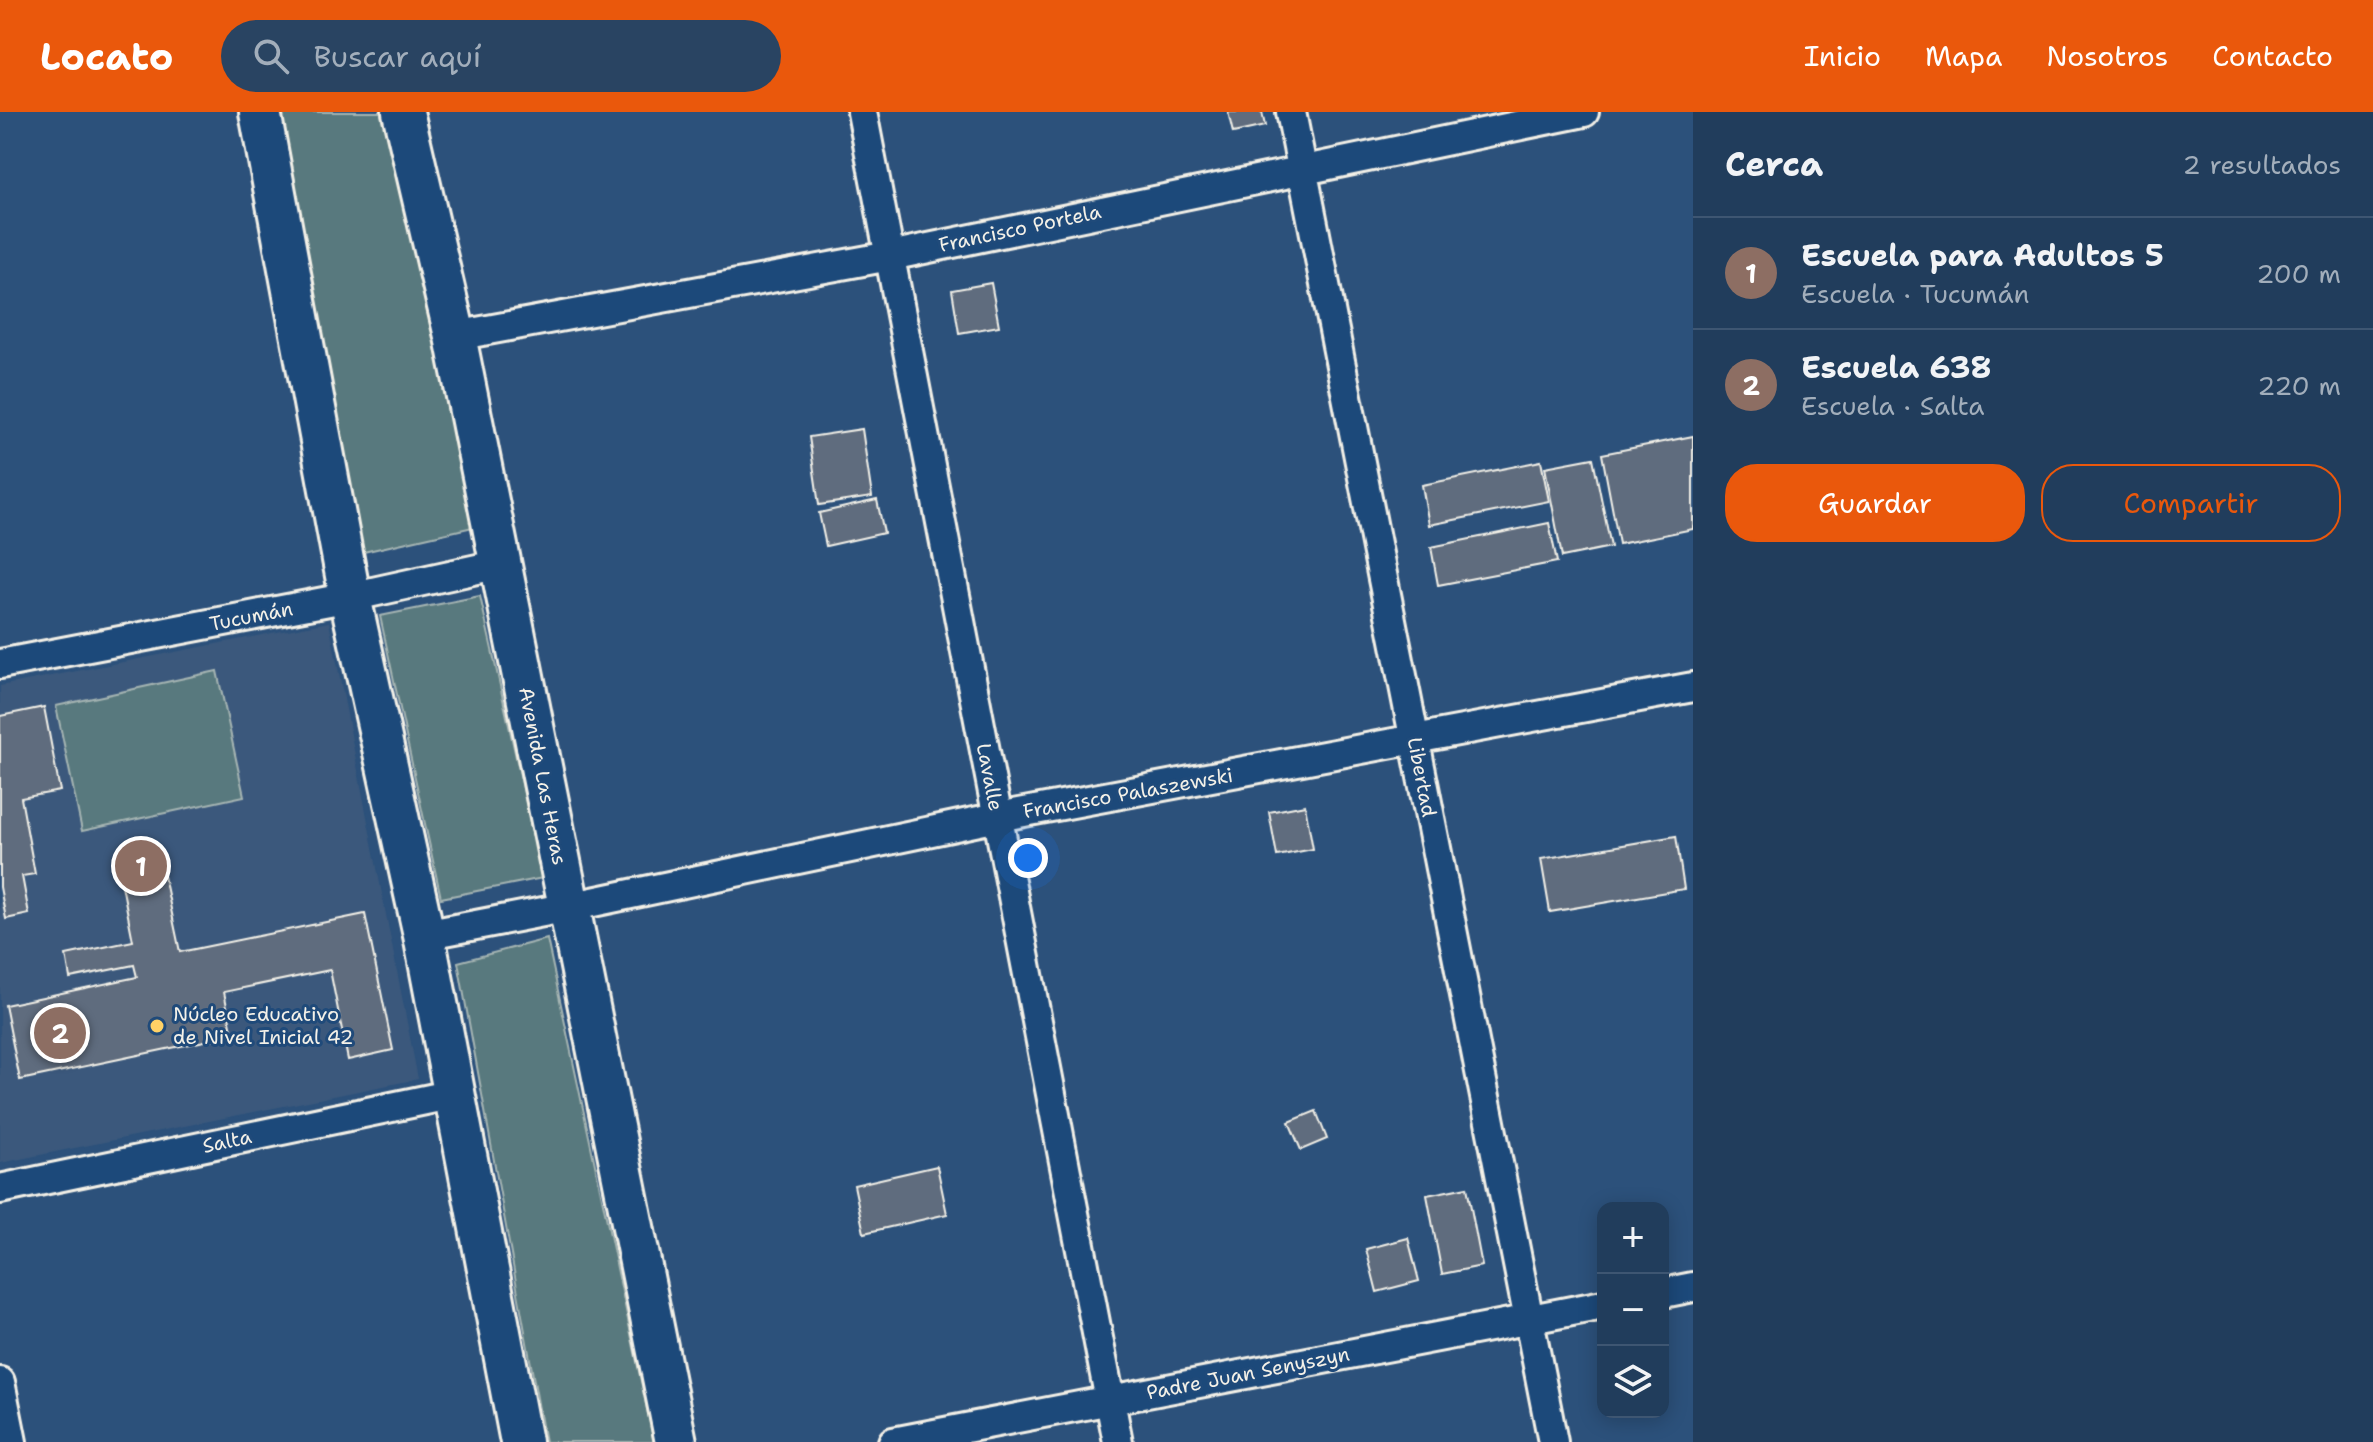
<!DOCTYPE html>
<html lang="es">
<head>
<meta charset="utf-8">
<style>
  body { margin:0; font-family:"Shantell Sans",sans-serif; background:#294462; color:#f1f3f6 }
  .controls { position:absolute; right:24px; bottom:24px; display:grid; overflow:hidden; border-radius:16px; box-shadow:0 4px 20px #0003 }
  .controls button { width:72px; height:72px; display:grid; place-items:center; padding:0; border:0; border-bottom:2px solid #3e5672; background:#213d5c; color:#f1f3f6; font:40px sans-serif }
  .you { position:absolute; left:1028px; top:746px; width:28px; height:28px; margin:-20px; border:6px solid #fff; border-radius:50%; background:#1a73e8; box-shadow:0 0 0 12px #1a73e833 }
  .badge { display:grid; place-items:center; width:52px; height:52px; border-radius:50%; background:#ea580c; color:#fff; font-size:26px; font-weight:700 }
  .pin { position:absolute; translate:-50% -50%; border:4px solid #fff; box-shadow:0 2px 8px #0006 }
  .list { margin:0; padding:0; list-style:none }
  h2 { display:flex; justify-content:space-between; align-items:center; height:104px; margin:0; padding:0 32px; font-size:34px }
  h2 small { font-size:26px; font-weight:400; color:#a2aebb }
  .list li { display:grid; grid-template-columns:52px 1fr auto; gap:24px; align-items:center; box-sizing:border-box; height:112px; padding:0 32px; border-top:2px solid #3e5672 }
  .list b { display:block; font-size:30px; white-space:nowrap }
  .list p { margin:0; font-size:26px; white-space:nowrap; color:#a2aebb }
  .list em { font-size:26px; font-style:normal; color:#a2aebb }
  .actions { display:flex; gap:16px; padding:24px 32px }
  .actions a { flex:1; padding:18px 0; border:2px solid #ea580c; border-radius:32px; text-align:center; font-size:28px; color:#ea580c }
  .actions .main { background:#ea580c; color:#fff }
  .icon { flex:none; width:44px; height:44px; fill:none; stroke:currentColor; stroke-width:2; stroke-linecap:round; stroke-linejoin:round }
  .map { position:relative; flex:none; width:1693px; height:1330px; overflow:hidden }
  header { display:flex; align-items:center; gap:48px; box-sizing:border-box; height:112px; padding:0 40px; background:#ea580c; color:#fff }
  header strong { font-size:38px }
  nav { display:flex; gap:44px; margin-inline-start:auto; font-size:28px }
  .search { width:560px; height:72px; background:#294462; display:flex; align-items:center; gap:20px; box-sizing:border-box; padding:0 28px; border-radius:44px; color:#a2aebb; font-size:30px }
  main { display:flex }
  aside { flex:1; background:#213d5c }
  .map>svg:first-child { display:block }
</style>
</head>
<body>
<header>
<strong>Locato</strong>
<div class="search"><svg class="icon" aria-label="search" viewBox="0 0 24 24"><circle cx="10" cy="10" r="6"/><path d="M15 15l6 6"/></svg>Buscar aquí</div>
<nav><a>Inicio</a><a>Mapa</a><a>Nosotros</a><a>Contacto</a></nav>
</header>
<main>
<div class="map">
<svg width="1693" height="1330" viewBox="0 0 1693 1330">
  <rect width="100%" height="100%" fill="#2c517b"/>
  <filter id="ink" filterUnits="userSpaceOnUse"><feTurbulence type="fractalNoise" baseFrequency=".0125" numOctaves="2"/><feDisplacementMap in="SourceGraphic" scale="16" xChannelSelector="R" yChannelSelector="G"/><feConvolveMatrix kernelMatrix="1 2 1 2 8 2 1 2 1" color-interpolation-filters="sRGB"/></filter>
  <g filter="url(#ink)">
    <!-- built -->
    <path fill="#3b597c" d="M329,510L418,967L0,1051V574Z"/>
    <!-- green -->
    <path fill="#59797e" stroke="#a6b5b3" stroke-width="2" d="M277,0H386L473,415L359,441Z
      M480,484L543,766L441,786L380,504Z
      M217,559L244,684L82,719L56,594Z
      M547,827L654,1330H545L458,850Z"/>
    <!-- building -->
    <path fill="#5f6c7e" stroke="#f4f1e8" stroke-width="2" d="M1228,0H1262L1265,14L1233,21Z
      M991,171L999,214L959,221L952,178Z
      M862,317L872,385L819,393L809,325Z
      M1693,324V417L1619,432L1602,342Z
      M1593,346L1611,435L1562,445L1545,355Z
      M1541,349L1549,389L1429,413L1422,373Z
      M877,388L884,421L826,434L819,401Z
      M1549,411L1557,450L1438,473L1431,435Z
      M44,595L60,679L21,686L35,762L22,764L29,802L6,807L0,775V604Z
      M1305,693L1313,737L1277,744L1269,700Z
      M1676,724L1684,777L1550,800L1541,747Z
      M164,764L180,840L365,802L393,938L348,948L330,858L224,880L233,923L20,968L5,893L137,865L134,853L70,866L66,843L133,829L122,773Z
      M1316,999L1327,1027L1301,1038L1289,1010Z
      M937,1054L947,1102L864,1121L854,1073Z
      M1467,1075L1482,1154L1442,1162L1427,1083Z
      M1408,1126L1419,1169L1377,1180L1366,1137Z"/>
    <g fill="none" stroke-linecap="round" stroke-linejoin="round">
      <!-- street casing -->
      <g stroke="#f4f1e8" stroke-width="34">
        <path id="street" d="M862,0L1118,1330
          M1291,0L1553,1330
          M455,224L890,144L1584,0
          M0,552L350,485L500,452
          M424,823L569,795L998,705L1693,575
          M0,1077L454,982
          M1663,1181L1693,1175
          M0,1270L12,1330
          M893,1330L1603,1193"/>
      </g>
      <!-- secondary casing -->
      <g stroke="#f4f1e8" stroke-width="46">
        <path id="secondary" d="M260,0L350,485L424,823L521,1330
          M403,0L455,224L676,1330"/>
      </g>
      <!-- street -->
      <use href="#street" stroke="#1f4a7a" stroke-width="28"/>
      <!-- secondary -->
      <use href="#secondary" stroke="#1f4a7a" stroke-width="40"/>
    </g>
  </g>
  <!-- markers -->
  <circle fill="#ffd166" stroke="#1f4a7a" stroke-width="3" cx="157" cy="914" r="8"/>
  <g text-anchor="middle" stroke-width="6" stroke-linejoin="round" paint-order="stroke">
    <!-- street labels -->
    <g font-size="20" fill="#f4f1e8" stroke="#1f4a7a">
      <text transform="translate(1020 116) rotate(-12)" y="7">Francisco Portela</text>
      <text transform="translate(251 504) rotate(-11)" y="7">Tucumán</text>
      <text transform="translate(543 664) rotate(79)" y="7">Avenida Las Heras</text>
      <text transform="translate(990 665) rotate(79)" y="7">Lavalle</text>
      <text transform="translate(1422 665) rotate(79)" y="7">Libertad</text>
      <text transform="translate(1128 681) rotate(-10)" y="7">Francisco Palaszewski</text>
      <text transform="translate(227 1029) rotate(-12)" y="7">Salta</text>
      <text transform="translate(1248 1261) rotate(-11)" y="7">Padre Juan Senyszyn</text>
    </g>
    <!-- poi labels -->
    <g font-size="20" fill="#f4f1e8" stroke="#1f4a7a" text-anchor="start">
      <text x="173" y="909">Núcleo Educativo<tspan x="173" dy="23">de Nivel Inicial 42</tspan></text>
    </g>
  </g>
</svg>
<div class="controls">
<button>+</button>
<button>−</button>
<button><svg class="icon" aria-label="layers" viewBox="0 0 24 24"><path d="M12 4l9 5-9 5-9-5zM3 14l9 5 9-5"/></svg></button>
</div>
<div class="you"></div>
<div class="pin badge" style="left:141px;top:754px;background:#8d6e63">1</div>
<div class="pin badge" style="left:60px;top:921px;background:#8d6e63">2</div>
</div>
<aside>
<h2>Cerca<small>2 resultados</small></h2>
<ul class="list">
<li><span class="badge" style="background:#8d6e63">1</span><div><b>Escuela para Adultos 5</b><p>Escuela · Tucumán</p></div><em>200 m</em></li>
<li><span class="badge" style="background:#8d6e63">2</span><div><b>Escuela 638</b><p>Escuela · Salta</p></div><em>220 m</em></li>
</ul>
<div class="actions"><a class="main">Guardar</a><a>Compartir</a></div>
</aside>
</main>
</body>
</html>
